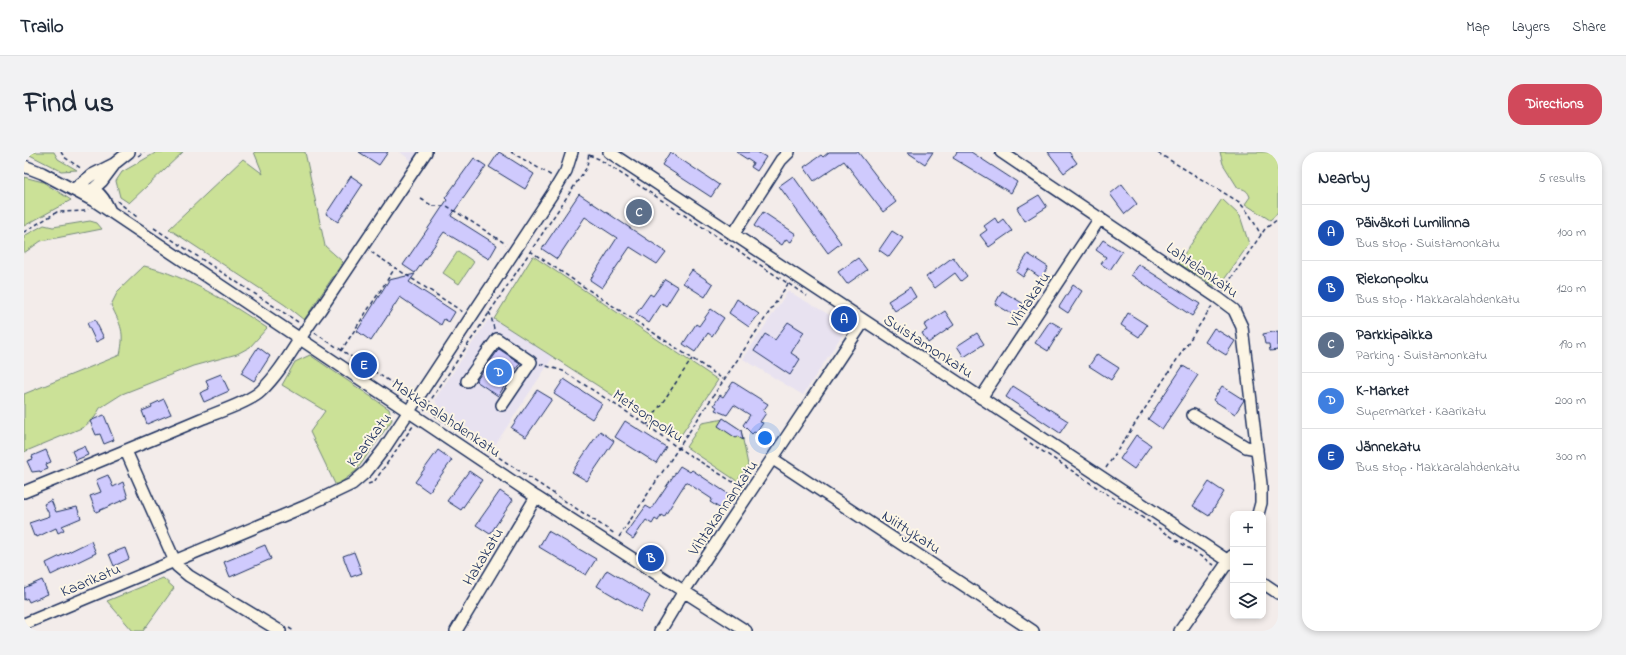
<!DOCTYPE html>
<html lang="en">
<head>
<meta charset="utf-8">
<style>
  body { margin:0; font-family:"Indie Flower",sans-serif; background:#f2f2f3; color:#1f2937 }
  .controls { position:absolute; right:12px; bottom:12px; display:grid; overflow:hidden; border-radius:8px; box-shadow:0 2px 6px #0003 }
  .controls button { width:36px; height:36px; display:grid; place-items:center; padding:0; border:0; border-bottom:1px solid #e0e1e3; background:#fff; color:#1f2937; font:20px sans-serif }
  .you { position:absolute; left:741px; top:286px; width:14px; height:14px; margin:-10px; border:3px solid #fff; border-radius:50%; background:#1a73e8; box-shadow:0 0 0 6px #1a73e833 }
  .badge { display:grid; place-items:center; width:26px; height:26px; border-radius:50%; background:#d1495b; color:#fff; font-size:13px; font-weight:700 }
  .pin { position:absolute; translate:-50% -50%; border:2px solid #fff; box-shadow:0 1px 4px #0006 }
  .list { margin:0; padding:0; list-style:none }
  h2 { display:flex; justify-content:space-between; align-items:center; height:52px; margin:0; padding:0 16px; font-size:17px }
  h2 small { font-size:13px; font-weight:400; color:#747a83 }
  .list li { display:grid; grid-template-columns:26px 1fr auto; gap:12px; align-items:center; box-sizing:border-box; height:56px; padding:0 16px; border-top:1px solid #e0e1e3 }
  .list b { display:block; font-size:15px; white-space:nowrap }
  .list p { margin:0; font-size:13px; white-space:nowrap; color:#747a83 }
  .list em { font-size:13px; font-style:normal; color:#747a83 }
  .icon { flex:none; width:22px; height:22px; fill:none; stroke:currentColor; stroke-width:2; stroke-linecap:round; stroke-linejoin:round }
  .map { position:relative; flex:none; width:1254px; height:479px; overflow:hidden; border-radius:16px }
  header { display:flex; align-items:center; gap:24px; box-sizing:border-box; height:56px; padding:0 20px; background:#fff; border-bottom:1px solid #e0e1e3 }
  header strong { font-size:19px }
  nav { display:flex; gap:22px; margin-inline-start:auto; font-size:14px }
  .intro { display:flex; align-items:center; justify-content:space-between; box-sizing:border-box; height:96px; padding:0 24px }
  h1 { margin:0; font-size:28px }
  .button { padding:10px 18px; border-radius:16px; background:#d1495b; color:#fff; font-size:14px; font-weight:700 }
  main { display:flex; gap:24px; padding:0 24px }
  aside { flex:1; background:#fff; border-radius:16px; box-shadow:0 2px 6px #0003 }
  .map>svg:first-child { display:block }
</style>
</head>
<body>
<header>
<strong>Trailo</strong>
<nav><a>Map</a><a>Layers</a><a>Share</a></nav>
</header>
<div class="intro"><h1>Find us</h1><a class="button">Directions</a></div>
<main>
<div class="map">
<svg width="1254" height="479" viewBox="0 0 1254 479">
  <rect width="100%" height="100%" fill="#f3ecea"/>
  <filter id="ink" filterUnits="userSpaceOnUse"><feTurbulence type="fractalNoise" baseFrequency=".025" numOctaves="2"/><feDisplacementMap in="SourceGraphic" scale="8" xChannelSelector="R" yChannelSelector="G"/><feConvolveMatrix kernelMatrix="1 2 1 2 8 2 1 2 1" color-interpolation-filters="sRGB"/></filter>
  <g filter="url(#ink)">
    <!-- built -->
    <path fill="#e8e2f0" d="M376,0H395L389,10Z
      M764,139L818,170L820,180L779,243L719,207Z
      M470,167L529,205L469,296L415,259L411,247L464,168Z"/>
    <!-- green -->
    <path fill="#cbe197" stroke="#73887a" d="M0,0H30L34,7L53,18L37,19Z
      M133,0H159L105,51L96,45L92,29L98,20Z
      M230,0H281L301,94L319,110L280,168L261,153L145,77L219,7L239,22Z
      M1196,0H1254V61L1246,68L1221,52L1226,45C1224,39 1221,37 1214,36L1199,12Z
      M0,25L19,30L47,48L0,74Z
      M1198,47L1216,64L1225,92L1197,132L1190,134L1154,111Z
      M66,69L73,71L78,77L17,89L0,101V84L20,73L29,75Z
      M434,99L450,110L435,132L419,121Z
      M509,104L694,228L655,286L470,167Z
      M120,114C164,124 205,151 243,176L226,195L213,202L169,214L98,242L76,256L71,265L60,275L0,300V242L96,203C101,179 97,174 87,153L94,139Z
      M286,203L365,257L368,268L332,319L312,334L286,280L301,259L258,233L271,210Z
      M700,267L717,278L724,313L713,329L662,295L678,271Z
      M139,426L150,436L119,479H109L83,449Z"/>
    <!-- building -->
    <path fill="#cfcafd" stroke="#1b2f5e" d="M335,0H364L355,13Z
      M475,0L510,22L501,37L465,15Z
      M646,0L695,33L687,45L638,13Z
      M712,0H733L742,5L733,19L727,15L729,11Z
      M805,0H834L872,50L859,60L820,9L790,29L780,15L797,3L799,5Z
      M883,0H909L901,12Z
      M933,0H947L993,30L987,41L929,6Z
      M1024,0H1045L1053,11L1040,21Z
      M450,6L462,14L427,64L473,93L465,107L420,80L391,121L379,113L407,72L423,48L421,46Z
      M327,24L339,32L314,70L302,62Z
      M769,24L817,91L804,101L755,34Z
      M1098,32L1113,52L1101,62L1086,42Z
      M555,42L642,100L633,112L606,95L578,136L566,128L593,86L561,65L533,107L518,97Z
      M1015,43L1023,55L1001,69L993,56Z
      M739,60L772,82L767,90L762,87L758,93L730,74Z
      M971,66L974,71L979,67L988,79L965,95L956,83L963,78L960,74Z
      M868,79L879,86L865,105L855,98Z
      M1079,88L1098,100L1086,118L1077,112L1082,105L1072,98Z
      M1004,102L1024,115L1017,126L1004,117L999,125L992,120Z
      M929,105L943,124L937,129L931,121L911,136L902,125Z
      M834,106L843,118L823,132L814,120Z
      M1114,112L1176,152L1168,164L1107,123Z
      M668,118L689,132L681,145L659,131Z
      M391,122L385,130L431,160L425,170L420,167L417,173L376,145L347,189L333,179L365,128Z
      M641,127L654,135L642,154L638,151L625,171L612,162L626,142L629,144Z
      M1049,133L1058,139L1044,161L1035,155Z
      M886,135L892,145L871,159L864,149Z
      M978,139L1000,152L993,165L971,152Z
      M713,147L735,162L725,175L705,161Z
      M687,157L700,166L688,184L684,181L671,200L659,192L672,172L675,174Z
      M921,159L930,173L904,191L898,181L903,178L900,173Z
      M1104,161L1123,173L1115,185L1097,173Z
      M71,168L80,186L72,190L63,171Z
      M1026,169L1038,176L1024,199L1011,191Z
      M764,170L780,180L767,201L776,207L766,223L730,199L741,182L751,188Z
      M1190,176L1211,189L1202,203L1181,190Z
      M1254,179V198L1246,199L1245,192H1241L1239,182Z
      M953,181L960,192L940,205L933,194Z
      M234,195L246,204L230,229L217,221Z
      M475,197L496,211L474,244L452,229Z
      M1073,202L1095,216L1087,228L1065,214Z
      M1159,214L1174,223L1138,277L1124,267Z
      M197,222L205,239L180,250L176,241L185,237L182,228Z
      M540,227L578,252L568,267L530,242Z
      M709,230L744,252L739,259L742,261L736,270L739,271L732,281L730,280L728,282L719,273L726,263L710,253L703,263L691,258L693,255L690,253L696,243L699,245Z
      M989,234L1044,269L1036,281L982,245Z
      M1198,234L1220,248L1211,262L1189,248Z
      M513,238L528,247L502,285L487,276Z
      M140,247L147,262L123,272L118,259L128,255L127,253Z
      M80,263L90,288L80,292L76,282L72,283L66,269Z
      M699,266L717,278L719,288L713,284L712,286L694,274Z
      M601,269L642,295L632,311L591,285Z
      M576,279L590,289L563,329L548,320Z
      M1112,283L1127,293L1110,317L1096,307Z
      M60,294L64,303L52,308L48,299Z
      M22,298L27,310L22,312L24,317L16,320V319L8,320L3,309L9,307L8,304Z
      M414,298L428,308L405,340L391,330Z
      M656,314L666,320L668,318L709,345L700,359L686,350L688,347L662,330L640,365L637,363L634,369L631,367L628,372L622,368L609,387L602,382L622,354L627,357Z
      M445,319L458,328L437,358L423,349Z
      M84,323L89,335L99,330L104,346L72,360L66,344L77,340L72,328Z
      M1185,330L1200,340L1185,364L1169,354Z
      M476,339L489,348L466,382L452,373Z
      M27,348L32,360L53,355L57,366L38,374L40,378L34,381L32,376L13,385L12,383L10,384L5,371L26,364L20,352Z
      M524,379L572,407L562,423L515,395Z
      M67,389L72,401L27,423L22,411Z
      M241,393L247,407L206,425L200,410Z
      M101,396L105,407L90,414L85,402Z
      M330,400L338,421L327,425L319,404Z
      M583,418L626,444L617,460L573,434Z
      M18,428L24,442L5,450L3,446L0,448V436Z"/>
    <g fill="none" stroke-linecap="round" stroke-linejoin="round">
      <!-- minor casing -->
      <g stroke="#1b2f5e" stroke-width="14">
        <path id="minor" d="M585,0L1209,412
          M977,0L1194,146L1210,158L1218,175L1237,332V351L1234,362
          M0,14L18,21L72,50L512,345L722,479
          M50,37L68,23L90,12L105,0
          M51,37C73,37 76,38 86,59
          M64,42L78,29L90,13
          M709,83L757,8L765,0
          M443,229L473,187L507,210L478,253
          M957,246L1076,66
          M1169,263L1222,295L1233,297
          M102,299L153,414L165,424L256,479
          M749,307L1009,479
          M0,340C59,316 118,292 177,267C192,261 226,250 237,239C261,216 275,184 296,158L402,0
          M1239,431L1254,441
          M0,472L282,354L328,332L343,319L360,297L530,39L542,19L548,0
          M432,479L512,345
          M636,479L660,439L840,169
          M1156,479L1208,404"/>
      </g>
      <!-- path -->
      <path stroke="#1b2f5e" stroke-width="1.5" stroke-dasharray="4 3" stroke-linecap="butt" d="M37,0L40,5L58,17
        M487,0L528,24
        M1134,1L1215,50L1226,63L1237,83
        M565,3L575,7L783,144
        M114,4L120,0
        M397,47L409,54H423L482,92
        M93,49L113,65
        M130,76L274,170
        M0,80L33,60L61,59L64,57
        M506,99L699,227
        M347,100L439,160
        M1199,138L1241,77L1254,67
        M465,160L467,164L470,177
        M291,181L385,242
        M317,199L371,116
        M516,212L539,219L623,273L654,296L717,335
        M402,252L412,264L591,382
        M400,258L563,15L565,0
        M623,273L668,207
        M1000,287L1190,413
        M1082,316L1188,154
        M344,332L350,330L389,274
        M595,385L764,132
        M265,476L270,479"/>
      <!-- minor -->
      <use href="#minor" stroke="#fcf5e5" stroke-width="11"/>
    </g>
  </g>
  <g text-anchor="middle" stroke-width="4" stroke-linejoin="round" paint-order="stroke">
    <!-- street labels -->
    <g font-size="16" fill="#1b2f5e" stroke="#fcf5e5">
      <text transform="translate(1179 117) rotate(35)" y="6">Lahtelankatu</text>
      <text transform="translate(1004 147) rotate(-56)" y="6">Vihtakatu</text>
      <text transform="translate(905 193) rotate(33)" y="6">Suistamonkatu</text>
      <text transform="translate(625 263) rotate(34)" y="6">Metsonpolku</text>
      <text transform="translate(423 265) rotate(34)" y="6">Makkaralahdenkatu</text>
      <text transform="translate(344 287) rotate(-53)" y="6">Kaarikatu</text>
      <text transform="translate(698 355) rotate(-56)" y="6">Vihtakannankatu</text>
      <text transform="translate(888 379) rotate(33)" y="6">Niittykatu</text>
      <text transform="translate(458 404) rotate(-59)" y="6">Hakakatu</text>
      <text transform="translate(66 427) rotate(-23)" y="6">Kaarikatu</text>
    </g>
  </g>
</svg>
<div class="controls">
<button>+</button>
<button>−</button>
<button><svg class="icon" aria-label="layers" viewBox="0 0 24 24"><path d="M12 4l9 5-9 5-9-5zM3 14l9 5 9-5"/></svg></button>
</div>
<div class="you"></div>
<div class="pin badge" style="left:820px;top:167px;background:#1a4fb4">A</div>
<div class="pin badge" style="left:627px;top:406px;background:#1a4fb4">B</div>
<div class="pin badge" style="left:615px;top:60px;background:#5c6f8a">C</div>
<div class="pin badge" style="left:475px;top:220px;background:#3f7fe0">D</div>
<div class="pin badge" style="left:340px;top:213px;background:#1a4fb4">E</div>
</div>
<aside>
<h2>Nearby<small>5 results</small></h2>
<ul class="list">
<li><span class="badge" style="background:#1a4fb4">A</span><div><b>Päiväkoti Lumilinna</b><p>Bus stop · Suistamonkatu</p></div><em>100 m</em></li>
<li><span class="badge" style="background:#1a4fb4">B</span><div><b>Riekonpolku</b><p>Bus stop · Makkaralahdenkatu</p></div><em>120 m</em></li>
<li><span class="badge" style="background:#5c6f8a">C</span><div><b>Parkkipaikka</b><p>Parking · Suistamonkatu</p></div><em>190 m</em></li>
<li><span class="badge" style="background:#3f7fe0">D</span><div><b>K-Market</b><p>Supermarket · Kaarikatu</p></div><em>200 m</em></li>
<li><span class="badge" style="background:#1a4fb4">E</span><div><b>Jännekatu</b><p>Bus stop · Makkaralahdenkatu</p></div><em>300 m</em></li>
</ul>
</aside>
</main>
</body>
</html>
